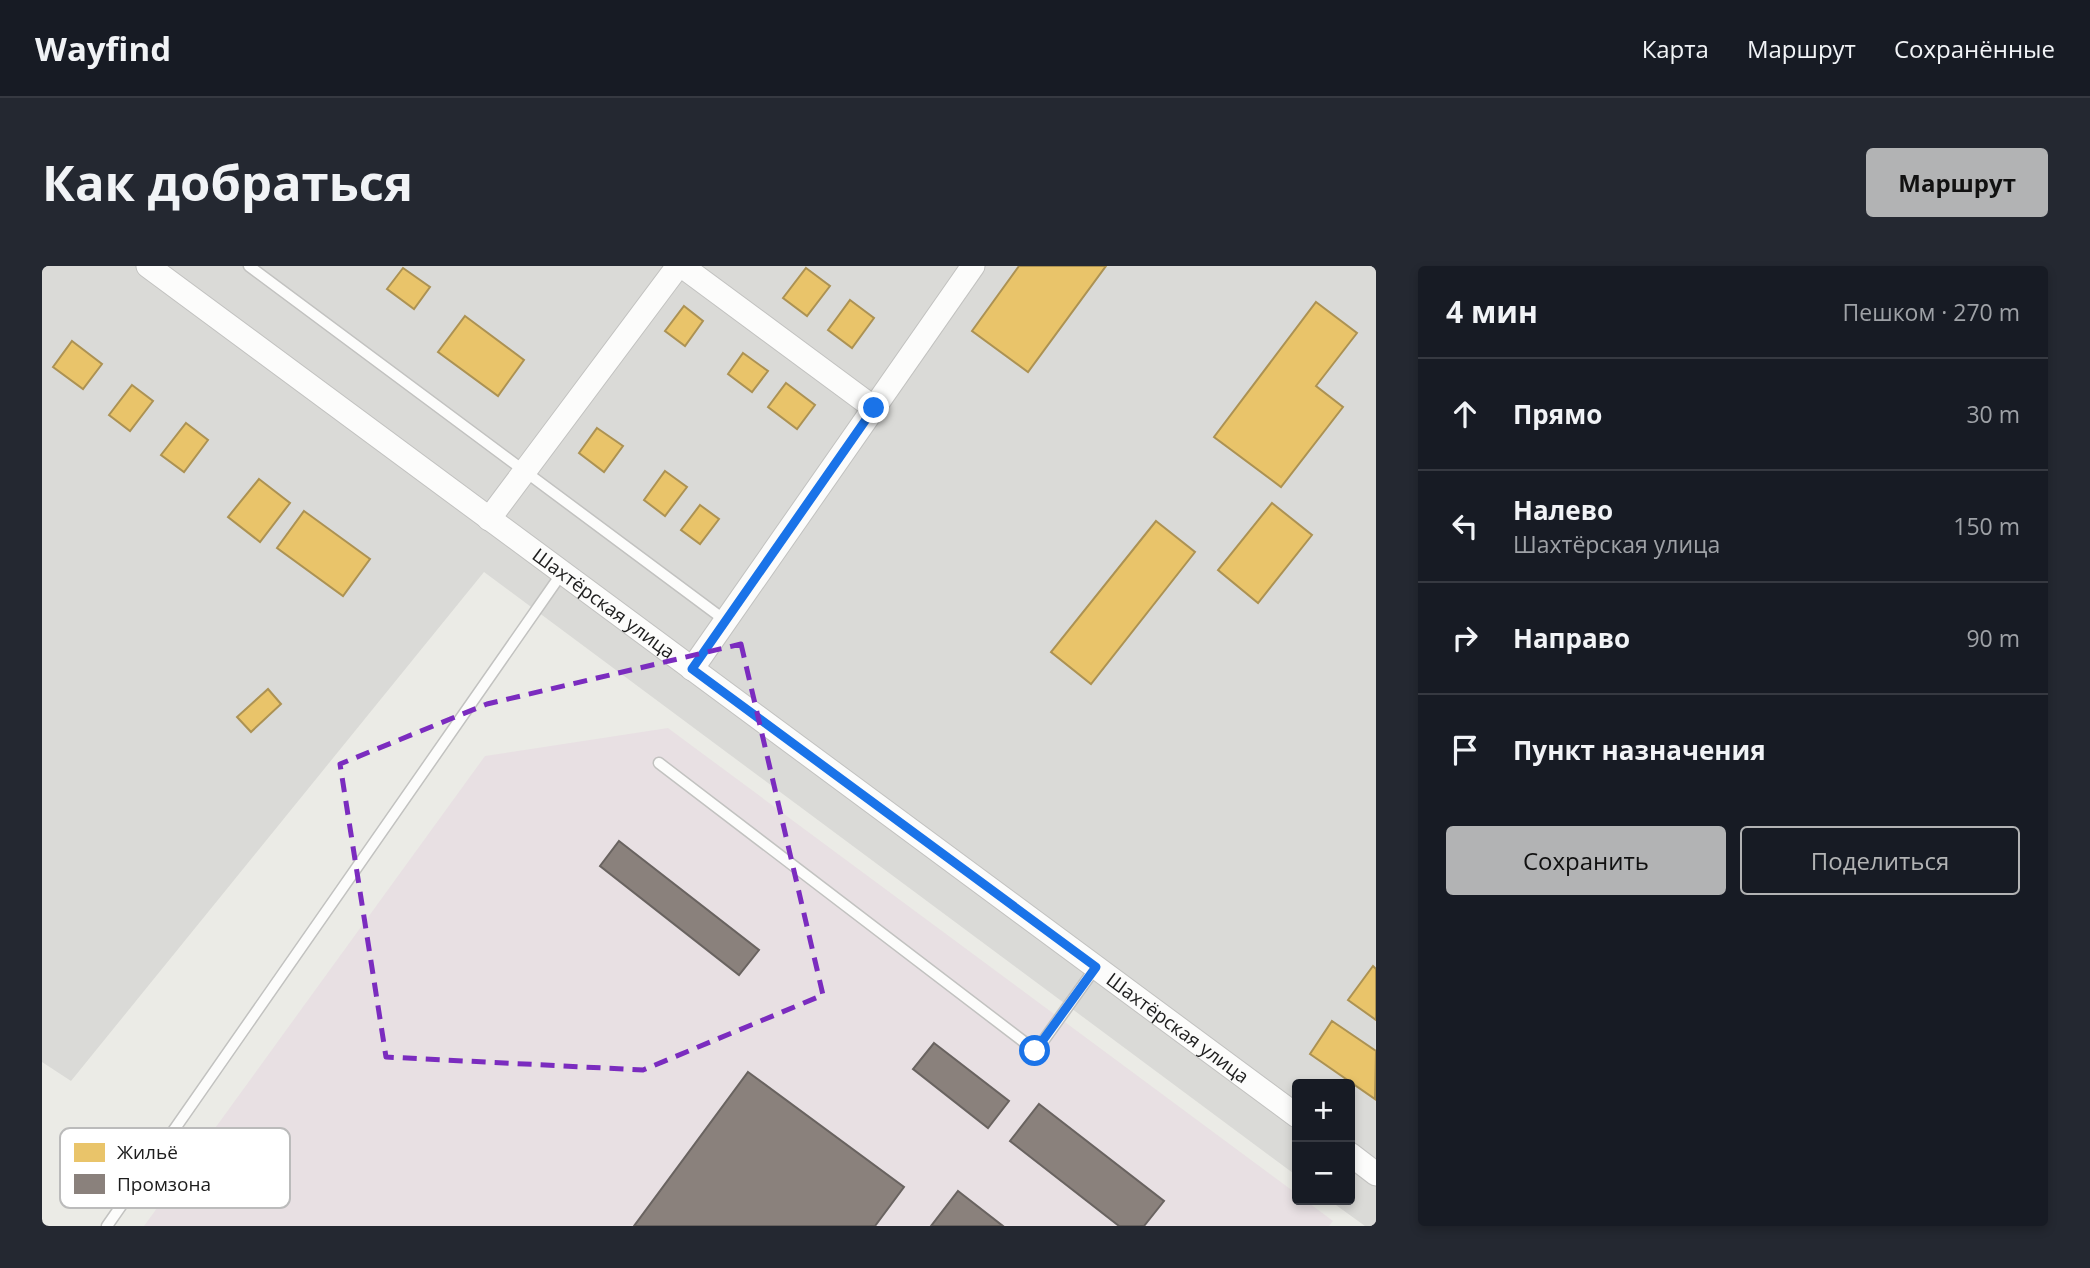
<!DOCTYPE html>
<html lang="ru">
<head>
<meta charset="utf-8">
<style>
  body { margin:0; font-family:"Open Sans",sans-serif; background:#242831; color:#f1f3f6 }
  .controls { position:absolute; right:21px; bottom:21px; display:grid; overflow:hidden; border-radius:7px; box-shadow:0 4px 10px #0003 }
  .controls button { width:63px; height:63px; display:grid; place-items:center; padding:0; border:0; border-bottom:2px solid #363941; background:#171b24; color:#f1f3f6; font:35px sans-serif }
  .stop { position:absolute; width:21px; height:21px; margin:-16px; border:5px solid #1a73e8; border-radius:50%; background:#fff }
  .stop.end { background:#1a73e8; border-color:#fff; box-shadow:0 2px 7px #0008 }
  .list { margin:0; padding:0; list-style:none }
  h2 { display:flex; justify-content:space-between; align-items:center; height:91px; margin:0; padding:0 28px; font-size:30px }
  h2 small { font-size:23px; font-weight:400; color:#9ea1a6 }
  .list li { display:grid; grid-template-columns:46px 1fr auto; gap:21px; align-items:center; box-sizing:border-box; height:112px; padding:0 28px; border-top:2px solid #363941 }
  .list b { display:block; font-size:26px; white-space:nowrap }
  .list p { margin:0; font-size:23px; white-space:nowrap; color:#9ea1a6 }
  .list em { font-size:23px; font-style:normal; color:#9ea1a6 }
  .actions { display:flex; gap:14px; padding:21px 28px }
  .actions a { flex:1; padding:16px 0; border:2px solid #b2b3b4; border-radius:7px; text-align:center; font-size:24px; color:#b2b3b4 }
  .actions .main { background:#b2b3b4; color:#111 }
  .icon { flex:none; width:38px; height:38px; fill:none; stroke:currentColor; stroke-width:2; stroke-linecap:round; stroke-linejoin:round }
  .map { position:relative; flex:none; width:1334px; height:960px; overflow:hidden; border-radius:7px }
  header { display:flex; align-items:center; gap:42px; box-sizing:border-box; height:98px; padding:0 35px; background:#171b24; border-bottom:2px solid #363941 }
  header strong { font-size:33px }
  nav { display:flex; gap:38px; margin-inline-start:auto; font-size:24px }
  .intro { display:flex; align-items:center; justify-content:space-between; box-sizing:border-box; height:168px; padding:0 42px }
  h1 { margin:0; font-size:49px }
  .button { padding:18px 32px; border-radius:7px; background:#b2b3b4; color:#111; font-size:24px; font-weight:700 }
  main { display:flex; gap:42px; padding:0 42px }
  aside { flex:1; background:#171b24; border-radius:7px; box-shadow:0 4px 10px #0003 }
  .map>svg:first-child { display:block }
</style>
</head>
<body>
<header>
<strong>Wayfind</strong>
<nav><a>Карта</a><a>Маршрут</a><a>Сохранённые</a></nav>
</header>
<div class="intro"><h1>Как добраться</h1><a class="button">Маршрут</a></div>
<main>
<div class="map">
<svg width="1334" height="960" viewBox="0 0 1334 960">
  <rect width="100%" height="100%" fill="#ebebe6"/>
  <!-- residential -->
  <path fill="#dadad7" d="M0,0H1334V960H1323L1287,934H1308V818H1255V910L442,306L29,815L0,796Z"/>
  <!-- industrial -->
  <path fill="#e8e0e3" d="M626,462L1255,928V934H1263L1291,955L1287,960H102L443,490Z"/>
  <!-- homes -->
  <path fill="#e9c46a" stroke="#ac9253" stroke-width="2" d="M977,0H1064L986,106L930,65Z
    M361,2L388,21L372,43L345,23Z
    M764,2L788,20L765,50L741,32Z
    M808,34L832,52L810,82L786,64Z
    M1274,36L1315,67L1274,120L1301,141L1239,221L1172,171Z
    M642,40L661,55L643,80L623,65Z
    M423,50L482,94L456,130L396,86Z
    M30,75L60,98L41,123L11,101Z
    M701,87L726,105L710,126L686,108Z
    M744,117L773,139L755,163L726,141Z
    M90,119L111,135L88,165L67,149Z
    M144,157L166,174L142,206L119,189Z
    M555,162L581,180L562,206L537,187Z
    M623,205L645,221L623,250L602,234Z
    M217,213L248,237L218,276L186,251Z
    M1230,237L1270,269L1216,337L1176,304Z
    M658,239L677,253L658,278L639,264Z
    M262,245L328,293L301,330L235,282Z
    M1114,255L1153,286L1049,418L1009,386Z
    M226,423L239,438L209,466L195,451Z
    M1331,700L1334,703V754L1306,734Z
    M1290,755L1334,785L1333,833L1268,788Z"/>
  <!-- industry -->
  <path fill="#8a817c" stroke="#696360" stroke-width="2" d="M577,575L717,684L697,709L558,600Z
    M892,777L967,835L946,862L871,803Z
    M706,806L862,921L833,960H592Z
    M997,838L1122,935L1102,960H1077L968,875Z
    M916,925L961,960H889Z"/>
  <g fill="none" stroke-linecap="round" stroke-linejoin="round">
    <!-- lane casing -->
    <g stroke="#c2c2c0" stroke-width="13">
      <path id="lane" d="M207,0L684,355
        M617,497L994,785L1054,701
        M65,960L520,307"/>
    </g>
    <!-- street casing -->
    <g stroke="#c2c2c0" stroke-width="25">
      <g id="street">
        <path id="s1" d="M106,0L1255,850"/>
        <path d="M640,0L832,142"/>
        <path d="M447,253L636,0"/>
        <path d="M650,403L931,0"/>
        <path d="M1308,888L1334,908"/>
      </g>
    </g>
    <!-- lane -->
    <use href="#lane" stroke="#fcfcfb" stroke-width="10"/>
    <!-- street -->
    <use href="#street" stroke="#fcfcfb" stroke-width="23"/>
  </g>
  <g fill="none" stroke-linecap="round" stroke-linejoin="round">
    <!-- route -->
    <path stroke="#1a73e8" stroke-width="9" d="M832,142L650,403L1054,701L993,785"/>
  </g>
  <!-- marked area -->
  <path fill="none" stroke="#7b2cbf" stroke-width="5" stroke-dasharray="14 9" stroke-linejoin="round" d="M699,378L781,729L601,804L344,791L298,498L445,438Z"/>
  <g text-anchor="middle" stroke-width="7" stroke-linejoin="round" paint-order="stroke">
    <!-- street labels -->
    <g font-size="19" fill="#1d1d1d" stroke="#fff">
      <text dy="7" stroke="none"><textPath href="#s1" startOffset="567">Шахтёрская улица</textPath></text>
      <text dy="7" stroke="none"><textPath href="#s1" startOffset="1281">Шахтёрская улица</textPath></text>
    </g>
  </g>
  <!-- legend -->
  <rect x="18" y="862" width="230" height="80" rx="10" fill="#fff" stroke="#bbb" stroke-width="2"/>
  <rect x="32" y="877" width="31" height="19" fill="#e9c46a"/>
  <rect x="32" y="908" width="31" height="20" fill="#8a817c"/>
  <g font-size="19" fill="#1d1d1d">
    <text x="75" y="893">Жильё</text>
    <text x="75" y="925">Промзона</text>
  </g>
</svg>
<div class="controls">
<button>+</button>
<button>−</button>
</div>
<div class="stop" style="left:993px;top:785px"></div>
<div class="stop end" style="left:832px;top:142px"></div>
</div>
<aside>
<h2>4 мин<small>Пешком · 270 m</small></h2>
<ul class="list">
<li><svg class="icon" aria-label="ahead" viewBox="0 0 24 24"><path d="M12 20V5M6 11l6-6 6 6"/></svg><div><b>Прямо</b></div><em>30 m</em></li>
<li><svg class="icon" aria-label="left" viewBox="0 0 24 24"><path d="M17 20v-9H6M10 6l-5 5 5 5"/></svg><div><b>Налево</b><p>Шахтёрская улица</p></div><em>150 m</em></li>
<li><svg class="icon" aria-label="right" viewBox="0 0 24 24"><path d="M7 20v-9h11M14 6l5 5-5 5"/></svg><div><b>Направо</b></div><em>90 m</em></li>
<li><svg class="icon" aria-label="arrive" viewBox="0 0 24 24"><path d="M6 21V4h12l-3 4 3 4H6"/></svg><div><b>Пункт назначения</b></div></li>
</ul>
<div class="actions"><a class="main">Сохранить</a><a>Поделиться</a></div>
</aside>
</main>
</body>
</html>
